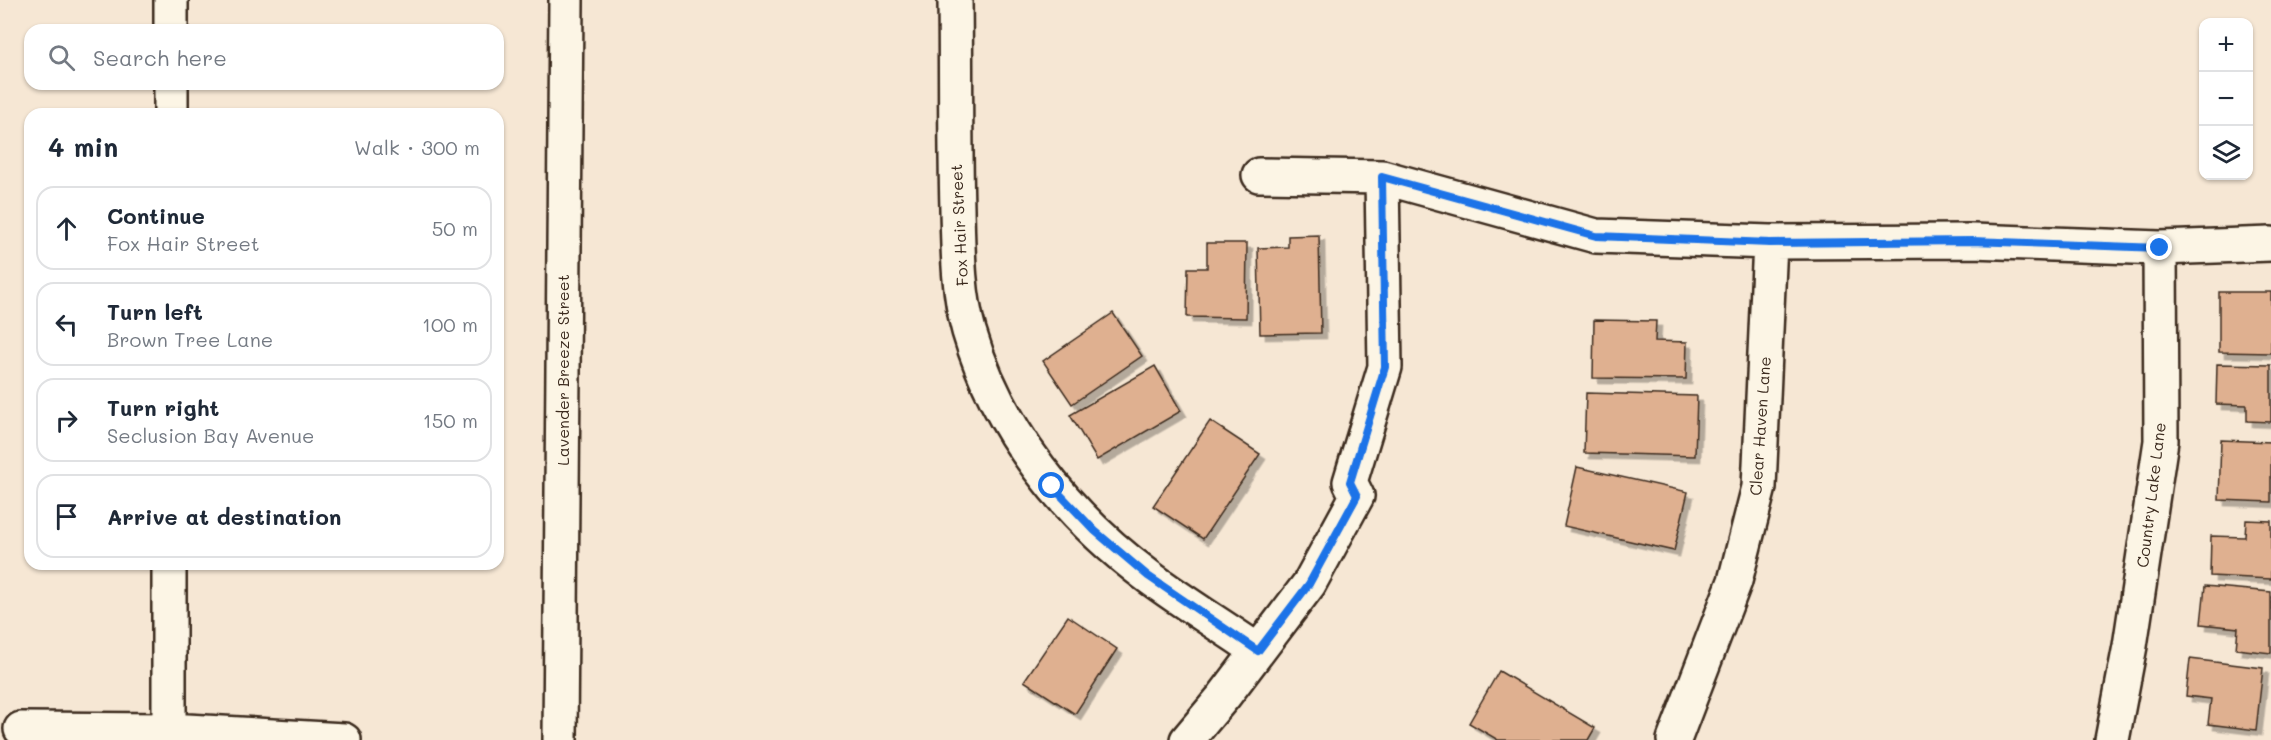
<!DOCTYPE html>
<html lang="en">
<head>
<meta charset="utf-8">
<style>
  body { margin:0; font-family:Mali,sans-serif; background:#f2f2f3; color:#1f2937 }
  .controls { position:absolute; right:18px; top:18px; display:grid; overflow:hidden; border-radius:12px; box-shadow:0 2px 4px #0004 }
  .controls button { width:54px; height:54px; display:grid; place-items:center; padding:0; border:0; border-bottom:2px solid #e0e1e3; background:#fff; color:#1f2937; font:30px sans-serif }
  .stop { position:absolute; width:18px; height:18px; margin:-14px; border:4px solid #1a73e8; border-radius:50%; background:#fff }
  .stop.end { background:#1a73e8; border-color:#fff; box-shadow:0 2px 6px #0008 }
  .list { margin:0; padding:0; list-style:none }
  h2 { display:flex; justify-content:space-between; align-items:center; height:78px; margin:0; padding:0 24px; font-size:26px }
  h2 small { font-size:20px; font-weight:400; color:#747a83 }
  .list li { display:grid; grid-template-columns:39px 1fr auto; gap:18px; align-items:center; box-sizing:border-box; height:84px; margin:0 12px 12px; padding:0 12px; border:2px solid #e0e1e3; border-radius:18px }
  .list b { display:block; font-size:22px; white-space:nowrap }
  .list p { margin:0; font-size:20px; white-space:nowrap; color:#747a83 }
  .list em { font-size:20px; font-style:normal; color:#747a83 }
  .icon { flex:none; width:33px; height:33px; fill:none; stroke:currentColor; stroke-width:2; stroke-linecap:round; stroke-linejoin:round }
  .map { position:relative; flex:none; width:2271px; height:740px; overflow:hidden }
  .search { position:absolute; background:#fff; box-shadow:0 2px 4px #0004; left:24px; top:24px; width:480px; height:66px; display:flex; align-items:center; gap:15px; box-sizing:border-box; padding:0 21px; border-radius:18px; color:#747a83; font-size:22px }
  .panel { position:absolute; background:#fff; box-shadow:0 2px 4px #0004; left:24px; top:108px; width:480px; height:462px; border-radius:18px }
  .map>svg:first-child { display:block }
</style>
</head>
<body>
<div class="map">
<svg width="2271" height="740" viewBox="0 0 2271 740">
  <defs>
    <filter id="shadow"><feDropShadow dx="5.5" dy="5.5" stdDeviation="0" flood-color="#0004"/></filter>
  </defs>
  <rect width="100%" height="100%" fill="#f6e7d4"/>
  <filter id="ink" filterUnits="userSpaceOnUse"><feTurbulence type="fractalNoise" baseFrequency=".0167" numOctaves="2"/><feDisplacementMap in="SourceGraphic" scale="12" xChannelSelector="R" yChannelSelector="G"/><feConvolveMatrix kernelMatrix="1 2 1 2 8 2 1 2 1" color-interpolation-filters="sRGB"/></filter>
  <g filter="url(#ink)">
    <!-- building -->
    <path fill="#dfb090" stroke="#3b2a1e" stroke-width="1.5" filter="url(#shadow)" d="M1319,235L1321,333L1260,334L1258,248L1288,247V236Z
      M1207,243H1247L1246,318L1187,317L1188,268H1207Z
      M2219,292H2271V353L2219,352Z
      M1113,313L1142,356L1072,404L1043,361Z
      M1594,320L1656,321L1655,341L1687,342L1686,379L1593,378Z
      M2217,364L2271,365V422L2247,421V405L2216,404Z
      M1155,366L1181,411L1097,460L1070,415Z
      M1586,393L1697,396L1695,456L1584,453Z
      M1210,421L1260,454L1203,539L1153,506Z
      M2221,440L2271,442V502L2219,500Z
      M1577,467L1688,492L1674,551L1564,526Z
      M2246,520L2271,521V579L2210,576L2211,536L2245,537Z
      M2205,586L2271,592V653L2236,649L2238,628L2201,624Z
      M1068,616L1117,649L1075,714L1024,681Z
      M2190,659L2263,668L2256,730L2208,724L2211,699L2186,696Z
      M1499,671L1595,728L1588,740H1498L1469,723Z"/>
    <g fill="none" stroke-linecap="round" stroke-linejoin="round">
      <!-- minor casing -->
      <g stroke="#3b2a1e" stroke-width="38">
        <path id="minor" d="M955,0C956,70 955,140 957,209C958,249 958,292 969,331C998,430 1067,516 1149,577C1184,603 1222,626 1258,651
          M171,30V0
          M171,114V84
          M1259,175L1382,177L1596,236L1770,242L1972,241L2160,248L2271,244
          M21,729L169,730L344,740
          M169,730V564
          M560,740L566,0
          M1187,740L1224,696L1309,584L1357,496L1350,482L1385,367L1382,177
          M1674,740L1735,581L1759,487L1770,242
          M2112,740L2130,646L2161,441L2160,248"/>
      </g>
      <!-- minor -->
      <use href="#minor" stroke="#fcf5e5" stroke-width="33"/>
    </g>
  </g>
  <g fill="none" stroke-linecap="round" stroke-linejoin="round" filter="url(#ink)">
    <!-- route -->
    <path stroke="#1a73e8" stroke-width="8" d="M1052,486L1095,531L1148,576L1258,651L1309,584L1357,496L1350,482L1385,367L1382,177L1596,236L1770,243L1972,241L2160,248"/>
  </g>
  <g text-anchor="middle" stroke-width="4.5" stroke-linejoin="round" paint-order="stroke">
    <!-- street labels -->
    <g font-size="16" fill="#3b2a1e" stroke="#fcf5e5">
      <text transform="translate(959 225) rotate(-93)" y="6">Fox Hair Street</text>
      <text transform="translate(563 370) rotate(-90)" y="6">Lavender Breeze Street</text>
      <text transform="translate(1760 426) rotate(-86)" y="6">Clear Haven Lane</text>
      <text transform="translate(2151 495) rotate(-83)" y="6">Country Lake Lane</text>
    </g>
  </g>
</svg>
<div class="controls">
<button>+</button>
<button>−</button>
<button><svg class="icon" aria-label="layers" viewBox="0 0 24 24"><path d="M12 4l9 5-9 5-9-5zM3 14l9 5 9-5"/></svg></button>
</div>
<div class="stop" style="left:1052px;top:486px"></div>
<div class="stop end" style="left:2160px;top:248px"></div>
<div class="search"><svg class="icon" aria-label="search" viewBox="0 0 24 24"><circle cx="10" cy="10" r="6"/><path d="M15 15l6 6"/></svg>Search here</div>
<section class="panel">
<h2>4 min<small>Walk · 300 m</small></h2>
<ul class="list">
<li><svg class="icon" aria-label="ahead" viewBox="0 0 24 24"><path d="M12 20V5M6 11l6-6 6 6"/></svg><div><b>Continue</b><p>Fox Hair Street</p></div><em>50 m</em></li>
<li><svg class="icon" aria-label="left" viewBox="0 0 24 24"><path d="M17 20v-9H6M10 6l-5 5 5 5"/></svg><div><b>Turn left</b><p>Brown Tree Lane</p></div><em>100 m</em></li>
<li><svg class="icon" aria-label="right" viewBox="0 0 24 24"><path d="M7 20v-9h11M14 6l5 5-5 5"/></svg><div><b>Turn right</b><p>Seclusion Bay Avenue</p></div><em>150 m</em></li>
<li><svg class="icon" aria-label="arrive" viewBox="0 0 24 24"><path d="M6 21V4h12l-3 4 3 4H6"/></svg><div><b>Arrive at destination</b></div></li>
</ul>
</section>
</div>
</body>
</html>
